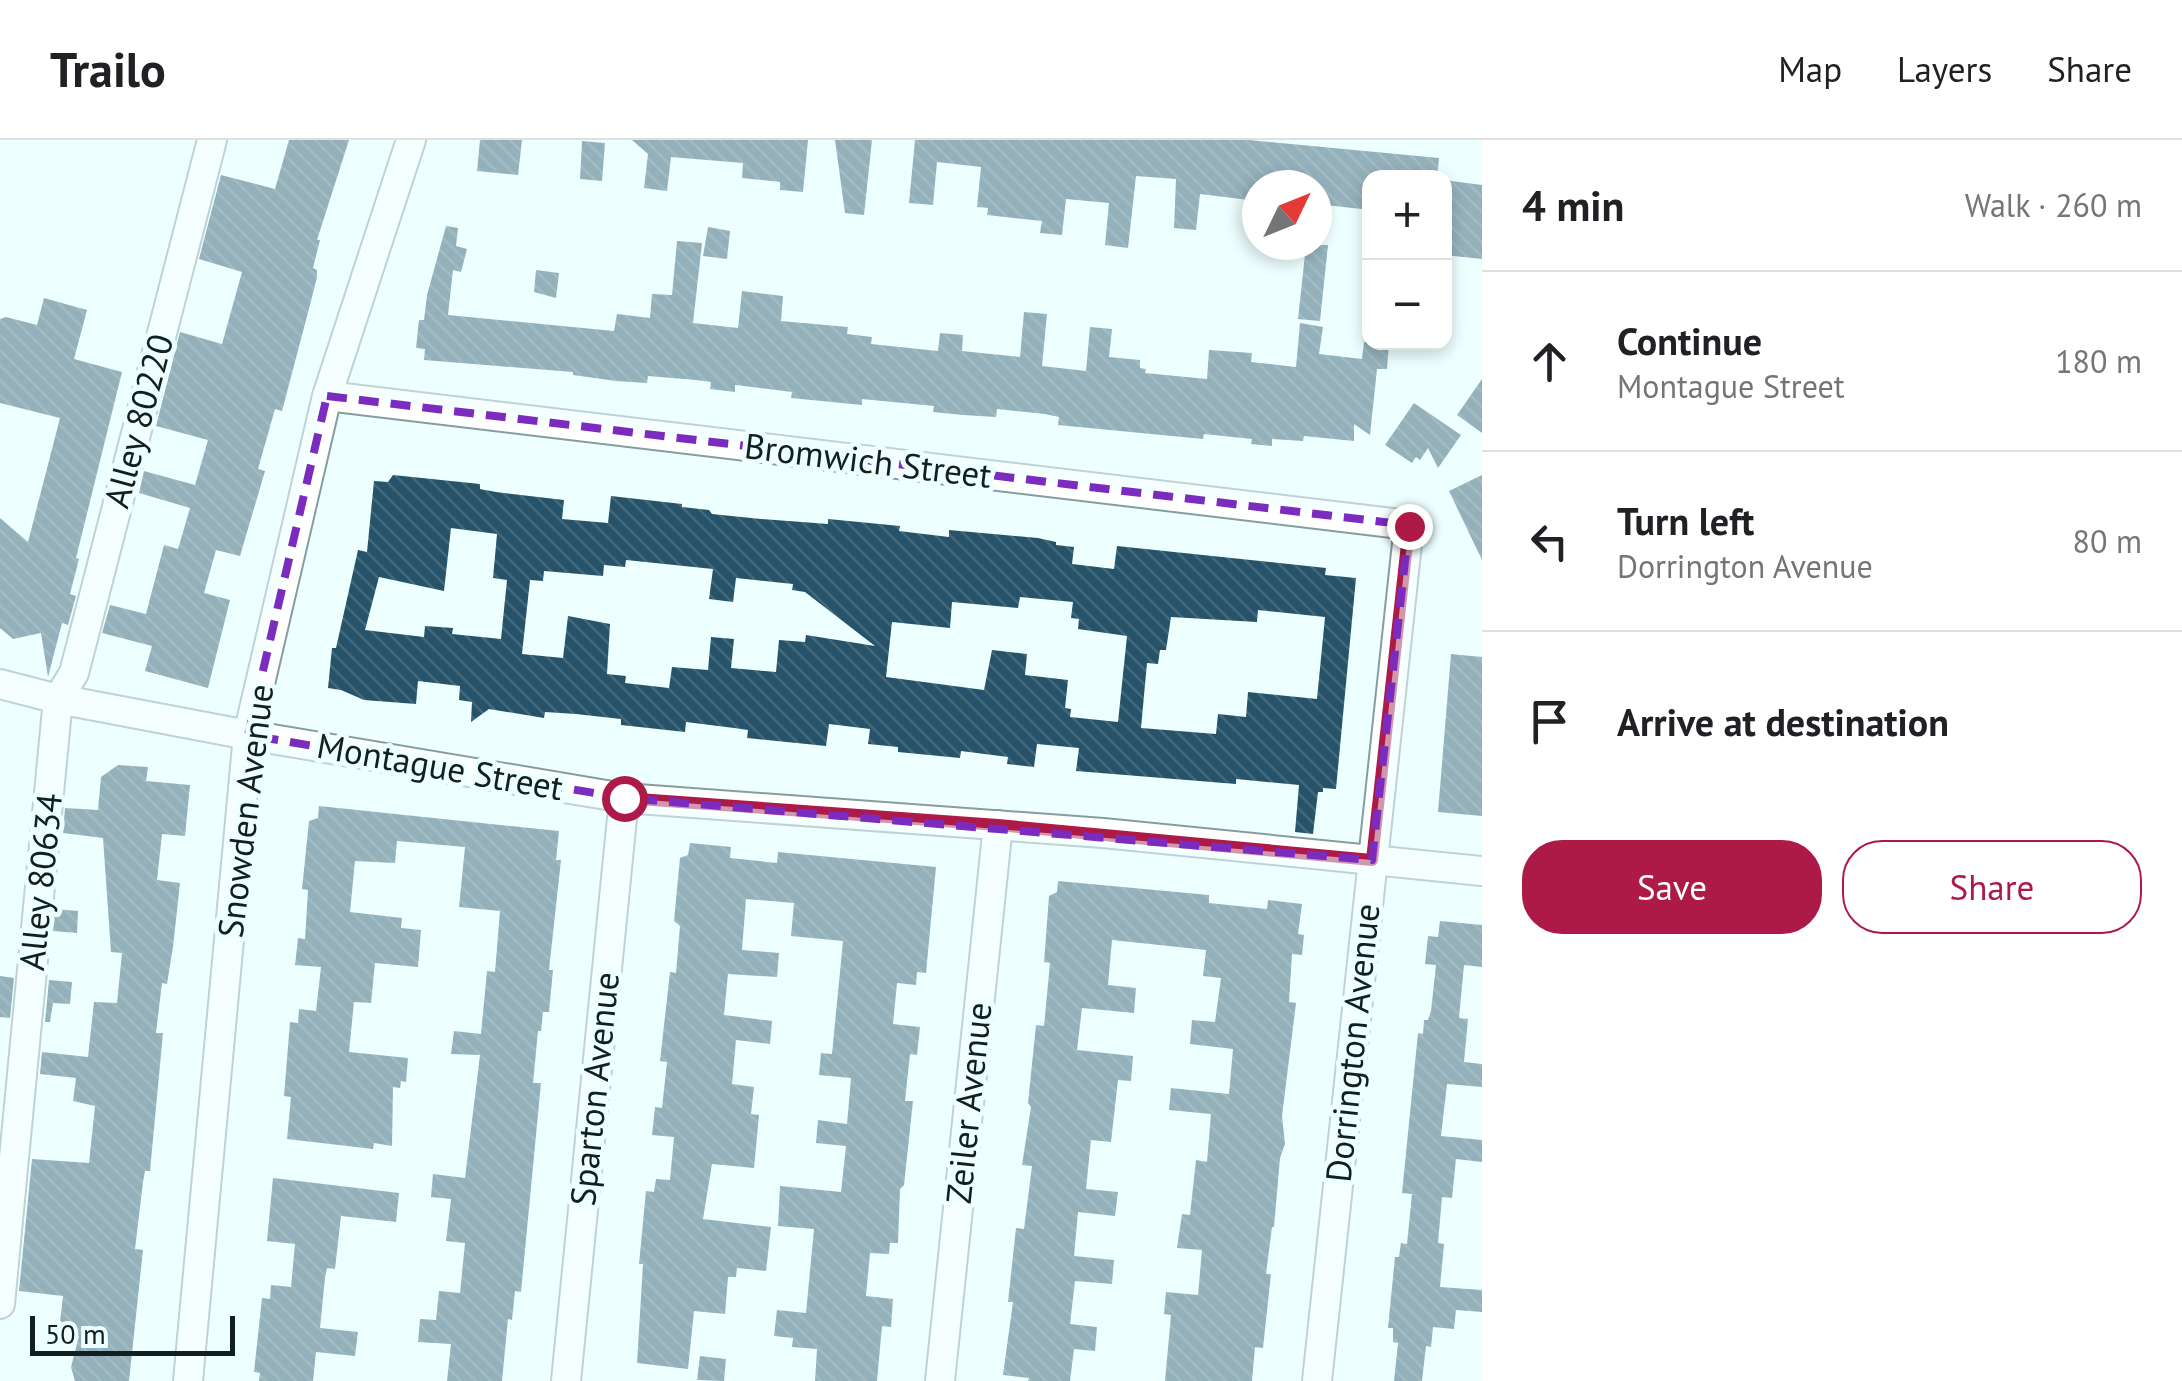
<!DOCTYPE html>
<html lang="en">
<head>
<meta charset="utf-8">
<style>
  body { margin:0; font-family:"PT Sans",sans-serif; background:#f6f6f6; color:#202124 }
  .controls { position:absolute; right:30px; top:30px; display:grid; overflow:hidden; border-radius:20px; box-shadow:0 5px 15px #0003 }
  .controls button { width:90px; height:90px; display:grid; place-items:center; padding:0; border:0; border-bottom:2px solid #e0e0e0; background:#fff; color:#202124; font:50px sans-serif }
  .compass { position:absolute; left:1242px; top:30px; width:90px; height:90px; border-radius:50%; background:#fff; box-shadow:0 5px 15px #0003; rotate:47deg }
  .scale { position:absolute; left:30px; bottom:25px; width:205px; box-sizing:border-box; padding-left:10px; border:5px solid #131e1e; border-top:0; font-size:28px; line-height:35px; white-space:nowrap; color:#131e1e; -webkit-text-stroke:8px #eff; paint-order:stroke }
  .stop { position:absolute; width:30px; height:30px; margin:-22px; border:8px solid #ad1a47; border-radius:50%; background:#fff }
  .stop.end { background:#ad1a47; border-color:#fff; box-shadow:0 2px 10px #0008 }
  .list { margin:0; padding:0; list-style:none }
  h2 { display:flex; justify-content:space-between; align-items:center; height:130px; margin:0; padding:0 40px; font-size:42px }
  h2 small { font-size:32px; font-weight:400; color:#757577 }
  .list li { display:grid; grid-template-columns:65px 1fr auto; gap:30px; align-items:center; box-sizing:border-box; height:180px; padding:0 40px; border-top:2px solid #e0e0e0 }
  .list b { display:block; font-size:38px; white-space:nowrap }
  .list p { margin:0; font-size:32px; white-space:nowrap; color:#757577 }
  .list em { font-size:32px; font-style:normal; color:#757577 }
  .actions { display:flex; gap:20px; padding:30px 40px }
  .actions a { flex:1; padding:22px 0; border:2px solid #ad1a47; border-radius:40px; text-align:center; font-size:35px; color:#ad1a47 }
  .actions .main { background:#ad1a47; color:#fff }
  .icon { flex:none; width:55px; height:55px; fill:none; stroke:currentColor; stroke-width:2; stroke-linecap:round; stroke-linejoin:round }
  .map { position:relative; flex:none; width:1482px; height:1241px; overflow:hidden }
  header { display:flex; align-items:center; gap:60px; box-sizing:border-box; height:140px; padding:0 50px; background:#fff; border-bottom:2px solid #e0e0e0 }
  header strong { font-size:48px }
  nav { display:flex; gap:55px; margin-inline-start:auto; font-size:35px }
  main { display:flex }
  aside { flex:1; background:#fff }
  .map>svg:first-child { display:block }
</style>
</head>
<body>
<header>
<strong>Trailo</strong>
<nav><a>Map</a><a>Layers</a><a>Share</a></nav>
</header>
<main>
<div class="map">
<svg width="1482" height="1241" viewBox="0 0 1482 1241">
  <defs>
    <pattern id="building-back-hatch" width="6" height="6" patternUnits="userSpaceOnUse" patternTransform="scale(2.5)"><rect width="6" height="6" fill="#265369"/><path d="M-1 5l2 2M0 0l6 6M5-1l2 2" fill="none" stroke="#43687a"/></pattern>
  </defs>
  <rect width="100%" height="100%" fill="#eff"/>
  <!-- building -->
  <path fill="url(#building-back-hatch)" fill-rule="evenodd" d="M289,0H349L317,100H320L313,128L317,130V137L310,165L282,271L275,269L258,329L265,331L240,416L216,410L204,453L230,460L208,548L145,531L152,506L102,493L110,465L146,474L164,405L178,409L190,368L139,353L144,331L195,345L208,300L156,286L180,192L222,204L242,132L199,119L221,35L275,49Z
    M480,0H522L518,35L477,31Z
    M632,0H808L803,52L780,50V42L742,38L743,23L671,17L667,51L644,48L648,14Z
    M835,0H872L864,75L845,73Z
    M915,0H1249L1439,18L1437,38H1370V70L1317,64V45H1257V61L1200,54L1196,90L1174,88L1176,39L1136,36L1128,108L1105,105L1109,63L1066,59L1062,95L1040,93L1042,81L987,75L988,68L977,67L981,27L937,22L933,65L909,63Z
    M582,1L605,3L602,41L580,39Z
    M1444,40L1482,45V119L1444,115Z
    M446,86L458,88L456,106L467,109L461,132L453,130L448,175L614,191L617,174L650,178L652,154L672,155L677,101L702,103L693,183L738,188L742,151L783,156L781,181L848,187L847,194L872,197L871,204L938,211L940,193L963,195L962,211L1020,217L1024,172L1047,174L1042,226L1086,231L1090,187L1112,189L1109,217L1140,220V228L1146,229L1145,233L1207,239L1209,210L1252,213L1251,222L1296,227L1300,183L1323,187L1319,214L1362,219L1364,202H1389L1387,229H1377L1370,295L1354,284V301L1304,296L1303,301L1272,299V306L1251,304L1252,299L1204,294L1203,299L1058,285L1059,277L1045,274L997,269L996,277L963,275L933,272L934,266L862,259V265L791,258L792,252L735,245V252L710,249L711,242L696,240L648,236L647,243L616,241L573,235V232L424,220L425,209L416,208L419,180H424L427,155Z
    M708,87L730,91L727,119L703,116Z
    M1306,105H1328L1320,181L1298,179Z
    M536,130L559,133L556,158L534,152Z
    M44,158L87,170L74,219L122,232L76,418L79,419L70,454L76,456L68,485L62,483L48,537L41,493L13,499L0,488V378L28,402L60,278L0,263V179L6,177L37,185Z
    M1482,239V293L1457,275Z
    M1414,263L1461,295L1438,328L1428,308L1420,320L1416,317L1412,323L1385,305Z
    M393,335L480,344V349L496,352L564,360L562,379L608,383L611,356L682,364V367L709,370L712,374L761,379L828,384V379L900,386L899,391L949,397V390L1038,398L1056,402V405L1074,407L1072,424L1114,429L1117,406L1326,428L1325,435L1356,438L1336,649L1323,648V652H1318L1313,694L1295,692L1299,645L1236,639V644L1076,631L1079,608L1037,604L1034,627L1007,624L1008,617L961,611L960,618L898,612V607L868,604L870,589L829,584L826,606L747,598L748,590L734,588L686,582L685,592L621,585V579L576,574L545,572L544,578L489,569L471,582L472,562L459,560L460,546L418,541L416,564L364,560L341,550L328,548L332,508H336L358,410L367,412L374,341L388,342ZM451,388L497,394L493,438L507,440L501,499L452,494L453,488L425,486L424,497L365,490L379,437L444,451ZM626,420L713,429L709,459L733,462L736,438L793,444L792,450L805,452L875,506L806,495L805,502L779,500L776,532L731,528L734,499L711,497L708,530L672,527L669,548L625,543L626,536L607,534L610,484L568,476L563,518L522,514L530,440L543,441L544,431L603,436L604,425L625,427ZM1020,457L1073,462L1071,478L1079,479L1078,489L1127,496L1118,582L1070,577L1071,569L1065,568L1068,540L1025,535L1027,514L992,510L984,550L886,537L892,482L950,488L952,462L1018,468ZM1258,470L1325,477L1317,559L1248,552L1246,577L1218,574L1216,594L1141,588L1147,523L1158,524L1160,510H1166L1171,477L1257,482Z
    M1482,335V420L1449,351Z
    M1451,514L1482,517V676L1438,672Z
    M118,625L148,627L146,641L190,645L185,696L162,694L157,740L180,743L173,807L167,844L162,843L156,893H163L150,1031H145L143,1042L135,1109L143,1110L129,1241H75L71,1227L79,1196L73,1195L74,1183L60,1182L63,1156L19,1151L32,1019L89,1023L95,966L73,961L76,938L40,934L42,912L88,917L94,862L117,863L122,813L111,812L103,698L63,693L65,668L98,670L101,637Z
    M319,666L559,691L556,720H561L549,830H553L549,872H543L541,891H538L533,943H541L521,1152L515,1151L512,1180L508,1179L502,1241H447L451,1204L418,1202L420,1179L436,1180L439,1151L460,1153L465,1103L446,1101L451,1059L431,1057L433,1034L465,1038L480,915L451,914L454,891L481,894L487,831L495,832L500,771L459,767L465,707L397,701L395,723L355,721L350,772L402,778L401,788L421,790L418,827L375,823L371,863L354,862L349,912L408,918L406,942L401,941L400,948L393,947L392,1006L374,1003L373,1009L287,999L291,957L284,956L290,882L298,883L299,869L316,871L321,827L295,825L298,798L305,799L308,750L302,749L309,681L318,678Z
    M690,703L731,707L730,718L777,723L778,712L936,727L926,833L917,832L916,845L897,843L893,884L920,887L917,915L910,914L905,961H913L904,1045L900,1049L898,1103H890L889,1114L870,1113L866,1156L893,1159L891,1187L882,1186L877,1241H815L817,1209L792,1207L793,1198L774,1196L777,1170L806,1173L814,1089L778,1086L780,1046L841,1052L846,1006L816,1003L818,980L847,984L851,938L819,935L821,913L832,914L843,801L791,796L794,763L746,759L742,810L779,813L777,837L728,834L724,875L772,881L770,904L736,900L732,944L754,947L751,974L759,975L754,1028L712,1024L703,1079L771,1087L766,1131L737,1128L736,1137H728L725,1174L694,1171L688,1229L637,1223L643,1124H639L646,1051L654,1052L656,1039L670,1040L674,997L652,995L655,967L662,968L667,922L660,921L670,832L676,833L680,786L674,781L680,718L688,715Z
    M1058,741L1209,755V763L1267,769L1268,760L1302,764L1298,794L1304,795L1302,815L1292,814L1289,862L1296,863L1282,976L1285,1004L1280,1018L1274,1087H1272L1266,1134H1271L1263,1208L1255,1207L1252,1241H1165L1171,1175L1164,1174L1166,1152L1198,1155L1202,1110L1177,1108L1182,1074L1190,1075L1196,1020L1207,1022L1211,974L1169,970L1171,948L1229,954L1233,909L1190,904L1192,880L1215,882L1221,838L1203,836L1206,810L1112,800L1108,845L1136,848L1134,873L1082,868L1077,910L1133,916L1131,941L1118,940L1111,1002L1091,1000L1086,1049L1118,1052L1115,1076L1078,1072L1074,1116L1114,1120L1112,1144L1075,1141L1070,1184L1097,1187L1095,1211L1074,1209L1070,1241H1028L1029,1238L1003,1235L1013,1162H1008L1016,1088L1024,1089L1032,1026L1022,1025L1031,967L1028,963L1036,885L1044,886L1050,823L1044,822L1049,756L1057,752Z
    M55,769L78,771L77,793L53,791Z
    M1440,781L1482,785V827L1464,825L1459,878L1468,879L1464,922L1482,924V947L1447,944L1441,996L1482,1000V1022L1456,1019L1452,1058L1442,1057L1438,1103L1444,1104L1440,1147L1482,1150V1172L1456,1170L1454,1189L1433,1187L1431,1207L1426,1206L1422,1241H1394L1398,1203L1393,1202V1188H1388L1395,1117H1399L1401,1103L1407,1104L1412,1054L1402,1053L1418,893L1423,894L1424,880H1428L1431,871L1436,825L1425,824L1428,796L1438,797Z
    M0,836L14,838L10,878L0,877Z
    M49,840L72,842L70,864L53,863L50,882H45Z
    M273,1038L399,1053L396,1082L341,1076L335,1129L327,1128L325,1138L320,1188L358,1192L355,1216L316,1212L313,1241H259L260,1233L254,1232L262,1158L270,1159L271,1145L291,1147L295,1104L267,1101Z
    M700,1216L726,1219L724,1241L697,1240Z"/>
  <g fill="none" stroke-linecap="round" stroke-linejoin="round">
    <!-- minor casing -->
    <g stroke="#849e9e" stroke-width="32">
      <path id="minor" d="M327,256L1409,385L1317,1241
        M0,544L58,559L248,595L624,658L1103,693L1482,731
        M0,1164L58,559L74,533L212,0
        M188,1241L248,595L327,256L411,0
        M566,1241L624,658
        M940,1241L998,685"/>
    </g>
    <!-- minor -->
    <use href="#minor" stroke="#fff" stroke-width="28"/>
  </g>
  <g fill="none" stroke-linecap="round" stroke-linejoin="round">
    <!-- route -->
    <path stroke="#ad1a47" stroke-width="12" d="M624,658L998,685L1372,720L1409,386"/>
  </g>
  <!-- marked area -->
  <path d="M0 0H1482V1241H0ZM327,256L1409,385L1372,720L624,658L248,595Z" fill="#eff" fill-opacity=".55" fill-rule="evenodd"/>
  <path fill="none" stroke="#7b2cbf" stroke-width="8" stroke-dasharray="20 12" stroke-linejoin="round" d="M327,256L1409,385L1372,720L624,658L248,595Z"/>
  <g text-anchor="middle" stroke-width="10" stroke-linejoin="round" paint-order="stroke">
    <!-- street labels -->
    <g font-size="35" fill="#131e1e" stroke="#eff">
      <text transform="translate(139 281) rotate(-75)" y="12">Alley 80220</text>
      <text transform="translate(868 321) rotate(7)" y="12">Bromwich Street</text>
      <text transform="translate(440 627) rotate(10)" y="12">Montague Street</text>
      <text transform="translate(246 671) rotate(-83)" y="12">Snowden Avenue</text>
      <text transform="translate(41 742) rotate(-84)" y="12">Alley 80634</text>
      <text transform="translate(1353 903) rotate(-84)" y="12">Dorrington Avenue</text>
      <text transform="translate(595 949) rotate(-84)" y="12">Sparton Avenue</text>
      <text transform="translate(969 963) rotate(-84)" y="12">Zeiler Avenue</text>
    </g>
  </g>
</svg>
<div class="controls">
<button>+</button>
<button>−</button>
</div>
<svg class="compass" viewBox="-18 -18 36 36"><path d="M0-13l5 13h-10z" fill="#e53935"/><path d="M0 13l5-13h-10z" fill="#757577"/></svg>
<div class="scale">50 m</div>
<div class="stop" style="left:624px;top:658px"></div>
<div class="stop end" style="left:1409px;top:386px"></div>
</div>
<aside>
<h2>4 min<small>Walk · 260 m</small></h2>
<ul class="list">
<li><svg class="icon" aria-label="ahead" viewBox="0 0 24 24"><path d="M12 20V5M6 11l6-6 6 6"/></svg><div><b>Continue</b><p>Montague Street</p></div><em>180 m</em></li>
<li><svg class="icon" aria-label="left" viewBox="0 0 24 24"><path d="M17 20v-9H6M10 6l-5 5 5 5"/></svg><div><b>Turn left</b><p>Dorrington Avenue</p></div><em>80 m</em></li>
<li><svg class="icon" aria-label="arrive" viewBox="0 0 24 24"><path d="M6 21V4h12l-3 4 3 4H6"/></svg><div><b>Arrive at destination</b></div></li>
</ul>
<div class="actions"><a class="main">Save</a><a>Share</a></div>
</aside>
</main>
</body>
</html>
